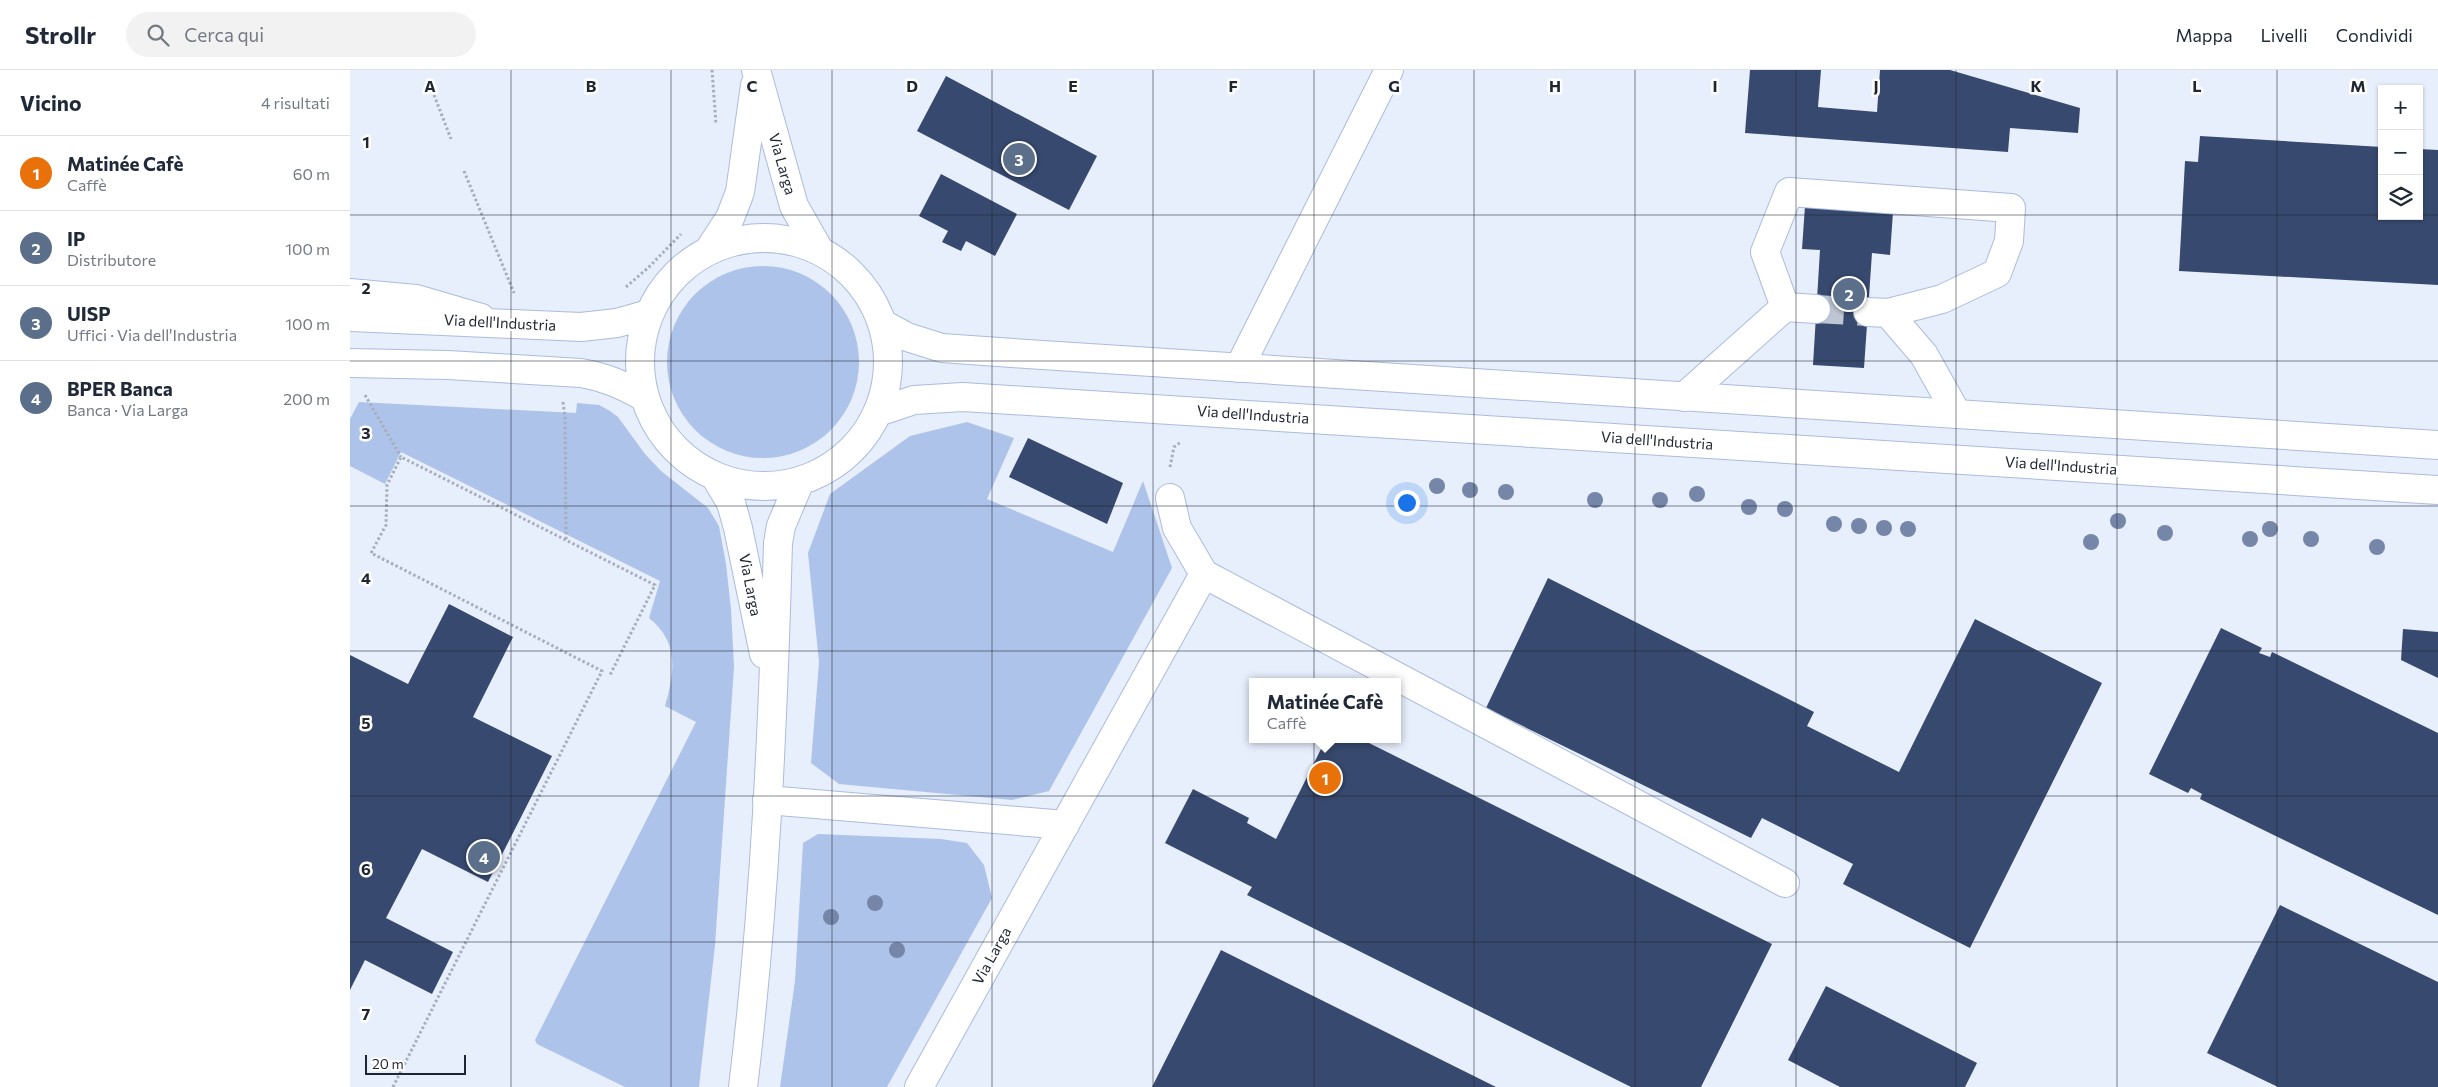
<!DOCTYPE html>
<html lang="it">
<head>
<meta charset="utf-8">
<style>
  body { margin:0; font-family:Commissioner,sans-serif; background:#f2f2f3; color:#1f2937 }
  .controls { position:absolute; right:15px; top:15px; display:grid; overflow:hidden; border-radius:0px; box-shadow:0 1px 4px #0004 }
  .controls button { width:45px; height:45px; display:grid; place-items:center; padding:0; border:0; border-bottom:1px solid #e0e1e3; background:#fff; color:#1f2937; font:25px sans-serif }
  .scale { position:absolute; left:15px; bottom:12px; width:101px; box-sizing:border-box; padding-left:5px; border:2px solid #1f2531; border-top:0; font-size:14px; line-height:18px; white-space:nowrap; color:#1f2531; -webkit-text-stroke:4px #fff; paint-order:stroke }
  .you { position:absolute; left:1056px; top:432px; width:18px; height:18px; margin:-12px; border:4px solid #fff; border-radius:50%; background:#1a73e8; box-shadow:0 0 0 8px #1a73e833 }
  .badge { display:grid; place-items:center; width:32px; height:32px; border-radius:50%; background:#d93025; color:#fff; font-size:16px; font-weight:700 }
  .pin { position:absolute; translate:-50% -50%; border:2px solid #fff; box-shadow:0 1px 5px #0006 }
  .popup { position:absolute; left:899px; top:608px; width:152px; height:65px; box-sizing:border-box; display:grid; place-content:center; border-radius:0px; background:#fff; filter:drop-shadow(0 1px 4px #0005); font-size:16px; white-space:nowrap; color:#747a83 }
  .popup b { font-size:19px; color:#1f2937 }
  .popup::after { content:''; position:absolute; left:50%; top:100%; margin-left:-10px; border:10px solid transparent; border-top-color:#fff }
  .list { margin:0; padding:0; list-style:none }
  h2 { display:flex; justify-content:space-between; align-items:center; height:65px; margin:0; padding:0 20px; font-size:21px }
  h2 small { font-size:16px; font-weight:400; color:#747a83 }
  .list li { display:grid; grid-template-columns:32px 1fr auto; gap:15px; align-items:center; box-sizing:border-box; height:75px; padding:0 20px; border-top:1px solid #e0e1e3 }
  .list b { display:block; font-size:19px; white-space:nowrap }
  .list p { margin:0; font-size:16px; white-space:nowrap; color:#747a83 }
  .list em { font-size:16px; font-style:normal; color:#747a83 }
  .icon { flex:none; width:28px; height:28px; fill:none; stroke:currentColor; stroke-width:2; stroke-linecap:round; stroke-linejoin:round }
  .map { position:relative; flex:none; width:2088px; height:1017px; overflow:hidden }
  header { display:flex; align-items:center; gap:30px; box-sizing:border-box; height:70px; padding:0 25px; background:#fff; border-bottom:1px solid #e0e1e3 }
  header strong { font-size:24px }
  nav { display:flex; gap:28px; margin-inline-start:auto; font-size:18px }
  .search { width:350px; height:45px; background:#f2f2f3; display:flex; align-items:center; gap:12px; box-sizing:border-box; padding:0 18px; border-radius:28px; color:#747a83; font-size:19px }
  main { display:flex }
  aside { flex:1; background:#fff }
  .map>svg:first-child { display:block }
</style>
</head>
<body>
<header>
<strong>Strollr</strong>
<div class="search"><svg class="icon" aria-label="search" viewBox="0 0 24 24"><circle cx="10" cy="10" r="6"/><path d="M15 15l6 6"/></svg>Cerca qui</div>
<nav><a>Mappa</a><a>Livelli</a><a>Condividi</a></nav>
</header>
<main>
<aside>
<h2>Vicino<small>4 risultati</small></h2>
<ul class="list">
<li><span class="badge" style="background:#e8710a">1</span><div><b>Matinée Cafè</b><p>Caffè</p></div><em>60 m</em></li>
<li><span class="badge" style="background:#5c6f8a">2</span><div><b>IP</b><p>Distributore</p></div><em>100 m</em></li>
<li><span class="badge" style="background:#5c6f8a">3</span><div><b>UISP</b><p>Uffici · Via dell'Industria</p></div><em>100 m</em></li>
<li><span class="badge" style="background:#5c6f8a">4</span><div><b>BPER Banca</b><p>Banca · Via Larga</p></div><em>200 m</em></li>
</ul>
</aside>
<div class="map">
<svg width="2088" height="1017" viewBox="0 0 2088 1017">
  <rect width="100%" height="100%" fill="#e7eefc"/>
  <!-- green -->
  <path fill="#aec3ea" d="M317 292a96 96 0 1 1 192 0a96 96 0 1 1-192 0Z
    M9,332L226,343L227,333L249,335L260,341L268,347L295,384L311,401L358,438L369,456L376,494L381,539L384,597L365,875L349,1017H275L187,974L185,970L346,652L315,636C325,601 329,572 299,548L310,511L51,382L35,414L0,396V349Z
    M617,352L664,368L637,429L763,482L793,411L822,498L699,721L662,730L489,714L461,693L469,592L458,483L480,424L560,366Z
    M468,764L591,769L617,773L634,795L642,828L537,1017H430L445,911L453,773Z"/>
  <!-- building -->
  <path fill="#37496e" d="M1400,0H1471L1468,37L1527,42L1530,0H1600L1730,38L1728,63L1660,58L1658,82L1395,63Z
    M596,6L747,86L719,140L567,61Z
    M1850,66L2032,77V146H2069V79L2088,80V215L1829,201L1835,91L1848,92Z
    M591,104L667,144L645,186L616,171L611,181L592,172L598,161L569,146Z
    M1455,136L1543,142L1540,185L1522,183L1514,298L1463,295L1470,180L1452,179Z
    M678,368L773,413L757,454L659,407Z
    M1198,508L1464,642L1457,656L1549,702L1625,549L1752,613L1620,878L1493,814L1503,794L1412,748L1401,768L1136,638Z
    M99,534L163,567L123,647L202,686L138,812L72,779L36,848L103,882L82,924L15,890L0,920V585L58,614Z
    M1871,558L1912,578L1909,583L1920,587L1922,582L2088,663V845L1850,729L1852,724L1841,718L1838,723L1799,704Z
    M2053,559L2088,562V608L2051,590Z
    M976,669H1011L1422,874L1351,1017H1281L897,825L902,817L815,773L843,719L899,748L897,753L926,769Z
    M1930,835L2088,912V1017H1928L1857,983Z
    M871,880L1146,1017H802Z
    M1476,916L1627,993L1615,1017H1490L1438,990Z"/>
  <g fill="none" stroke-linecap="round" stroke-linejoin="round">
    <!-- minor-tunnel -->
    <path stroke="#bfc6d3" stroke-width="28" stroke-dasharray="28 14" stroke-linecap="butt" d="M1466,239L1518,242"/>
    <!-- minor casing -->
    <g stroke="#abbcdc" stroke-width="30">
      <path id="minor" d="M406,0L444,136L469,180
        M359,180L380,148L390,122L405,15
        M0,223L66,229L131,248
        M1435,237L1415,182L1439,122L1661,138L1659,171L1647,203L1592,229L1538,243
        M1518,242L1538,243L1574,285L1607,344
        M889,298L1039,0
        M1334,327L1435,237L1466,239
        M820,428L827,458L854,504L1435,813
        M417,730L715,755
        M569,1017L854,504"/>
    </g>
    <!-- major casing -->
    <g stroke="#abbcdc" stroke-width="30">
      <path id="major" d="M290 292a124 124 0 1 1 248 0a124 124 0 1 1-248 0Z
        M0,247L231,257L267,253L299,244
        M533,254L557,267L592,278L677,284L2088,375
        M0,293L98,295L231,303C255,307 273,315 294,327
        M528,342L564,330L613,327L2088,420
        M365,406L381,433L388,458L414,584
        M393,1017C415,837 423,654 428,473L431,456L450,411"/>
    </g>
    <!-- path -->
    <path stroke="#a7aebb" stroke-width="3" stroke-dasharray="2.5 2.5" stroke-linecap="butt" d="M362,0L366,54
      M84,25L101,69
      M114,101L164,223
      M276,217L299,197L331,164
      M15,325L51,387
      M213,332L215,346L216,470
      M820,397L824,377L831,372
      M43,1017L252,601L21,483L36,455L37,415L51,387L305,515L260,605"/>
    <!-- minor -->
    <use href="#minor" stroke="#fff" stroke-width="28"/>
    <!-- major -->
    <use href="#major" stroke="#fff" stroke-width="28"/>
  </g>
  <!-- trees -->
  <g fill="#7586a8">
    <circle cx="1087" cy="416" r="8"/>
    <circle cx="1120" cy="420" r="8"/>
    <circle cx="1156" cy="422" r="8"/>
    <circle cx="1347" cy="424" r="8"/>
    <circle cx="1245" cy="430" r="8"/>
    <circle cx="1310" cy="430" r="8"/>
    <circle cx="1399" cy="437" r="8"/>
    <circle cx="1435" cy="439" r="8"/>
    <circle cx="1768" cy="451" r="8"/>
    <circle cx="1484" cy="454" r="8"/>
    <circle cx="1509" cy="456" r="8"/>
    <circle cx="1534" cy="458" r="8"/>
    <circle cx="1558" cy="459" r="8"/>
    <circle cx="1920" cy="459" r="8"/>
    <circle cx="1815" cy="463" r="8"/>
    <circle cx="1900" cy="469" r="8"/>
    <circle cx="1961" cy="469" r="8"/>
    <circle cx="1741" cy="472" r="8"/>
    <circle cx="2027" cy="477" r="8"/>
    <circle cx="525" cy="833" r="8"/>
    <circle cx="481" cy="847" r="8"/>
    <circle cx="547" cy="880" r="8"/>
  </g>
  <!-- grid -->
  <path fill="none" stroke="#1f2531" stroke-width="1" stroke-opacity="0.55" d="M161,0V1017M321,0V1017M482,0V1017M642,0V1017M803,0V1017M964,0V1017M1124,0V1017M1285,0V1017M1446,0V1017M1606,0V1017M1767,0V1017M1927,0V1017M0,145H2032M2069,145H2088M0,291H2088M0,436H2088M0,581H2088M0,726H2088M0,872H2088"/>
  <g text-anchor="middle" stroke-width="5" stroke-linejoin="round" paint-order="stroke">
    <!-- street labels -->
    <g font-size="15" fill="#1f2531" stroke="#fff">
      <text transform="translate(432 94) rotate(74)" y="5">Via Larga</text>
      <text transform="translate(150 253) rotate(3)" y="5">Via dell'Industria</text>
      <text transform="translate(903 345) rotate(4)" y="5">Via dell'Industria</text>
      <text transform="translate(1307 371) rotate(4)" y="5">Via dell'Industria</text>
      <text transform="translate(1711 396) rotate(4)" y="5">Via dell'Industria</text>
      <text transform="translate(400 515) rotate(79)" y="5">Via Larga</text>
      <text transform="translate(642 886) rotate(-61)" y="5">Via Larga</text>
    </g>
  </g>
  <g font-size="16" text-anchor="middle" font-weight="bold" fill="#1f2531" stroke="#fff" stroke-width="5" stroke-linejoin="round" paint-order="stroke">
    <text x="80" y="22">A</text>
    <text x="241" y="22">B</text>
    <text x="402" y="22">C</text>
    <text x="562" y="22">D</text>
    <text x="723" y="22">E</text>
    <text x="883" y="22">F</text>
    <text x="1044" y="22">G</text>
    <text x="1205" y="22">H</text>
    <text x="1365" y="22">I</text>
    <text x="1526" y="22">J</text>
    <text x="1686" y="22">K</text>
    <text x="1847" y="22">L</text>
    <text x="2008" y="22">M</text>
    <text x="16" y="78">1</text>
    <text x="16" y="224">2</text>
    <text x="16" y="369">3</text>
    <text x="16" y="514">4</text>
    <text x="16" y="659">5</text>
    <text x="16" y="805">6</text>
    <text x="16" y="950">7</text>
  </g>
</svg>
<div class="controls">
<button>+</button>
<button>−</button>
<button><svg class="icon" aria-label="layers" viewBox="0 0 24 24"><path d="M12 4l9 5-9 5-9-5zM3 14l9 5 9-5"/></svg></button>
</div>
<div class="scale">20 m</div>
<div class="you"></div>
<div class="pin badge" style="left:975px;top:708px;background:#e8710a">1</div>
<div class="popup"><b>Matinée Cafè</b>Caffè</div>
<div class="pin badge" style="left:1499px;top:224px;background:#5c6f8a">2</div>
<div class="pin badge" style="left:669px;top:89px;background:#5c6f8a">3</div>
<div class="pin badge" style="left:134px;top:787px;background:#5c6f8a">4</div>
</div>
</main>
</body>
</html>
